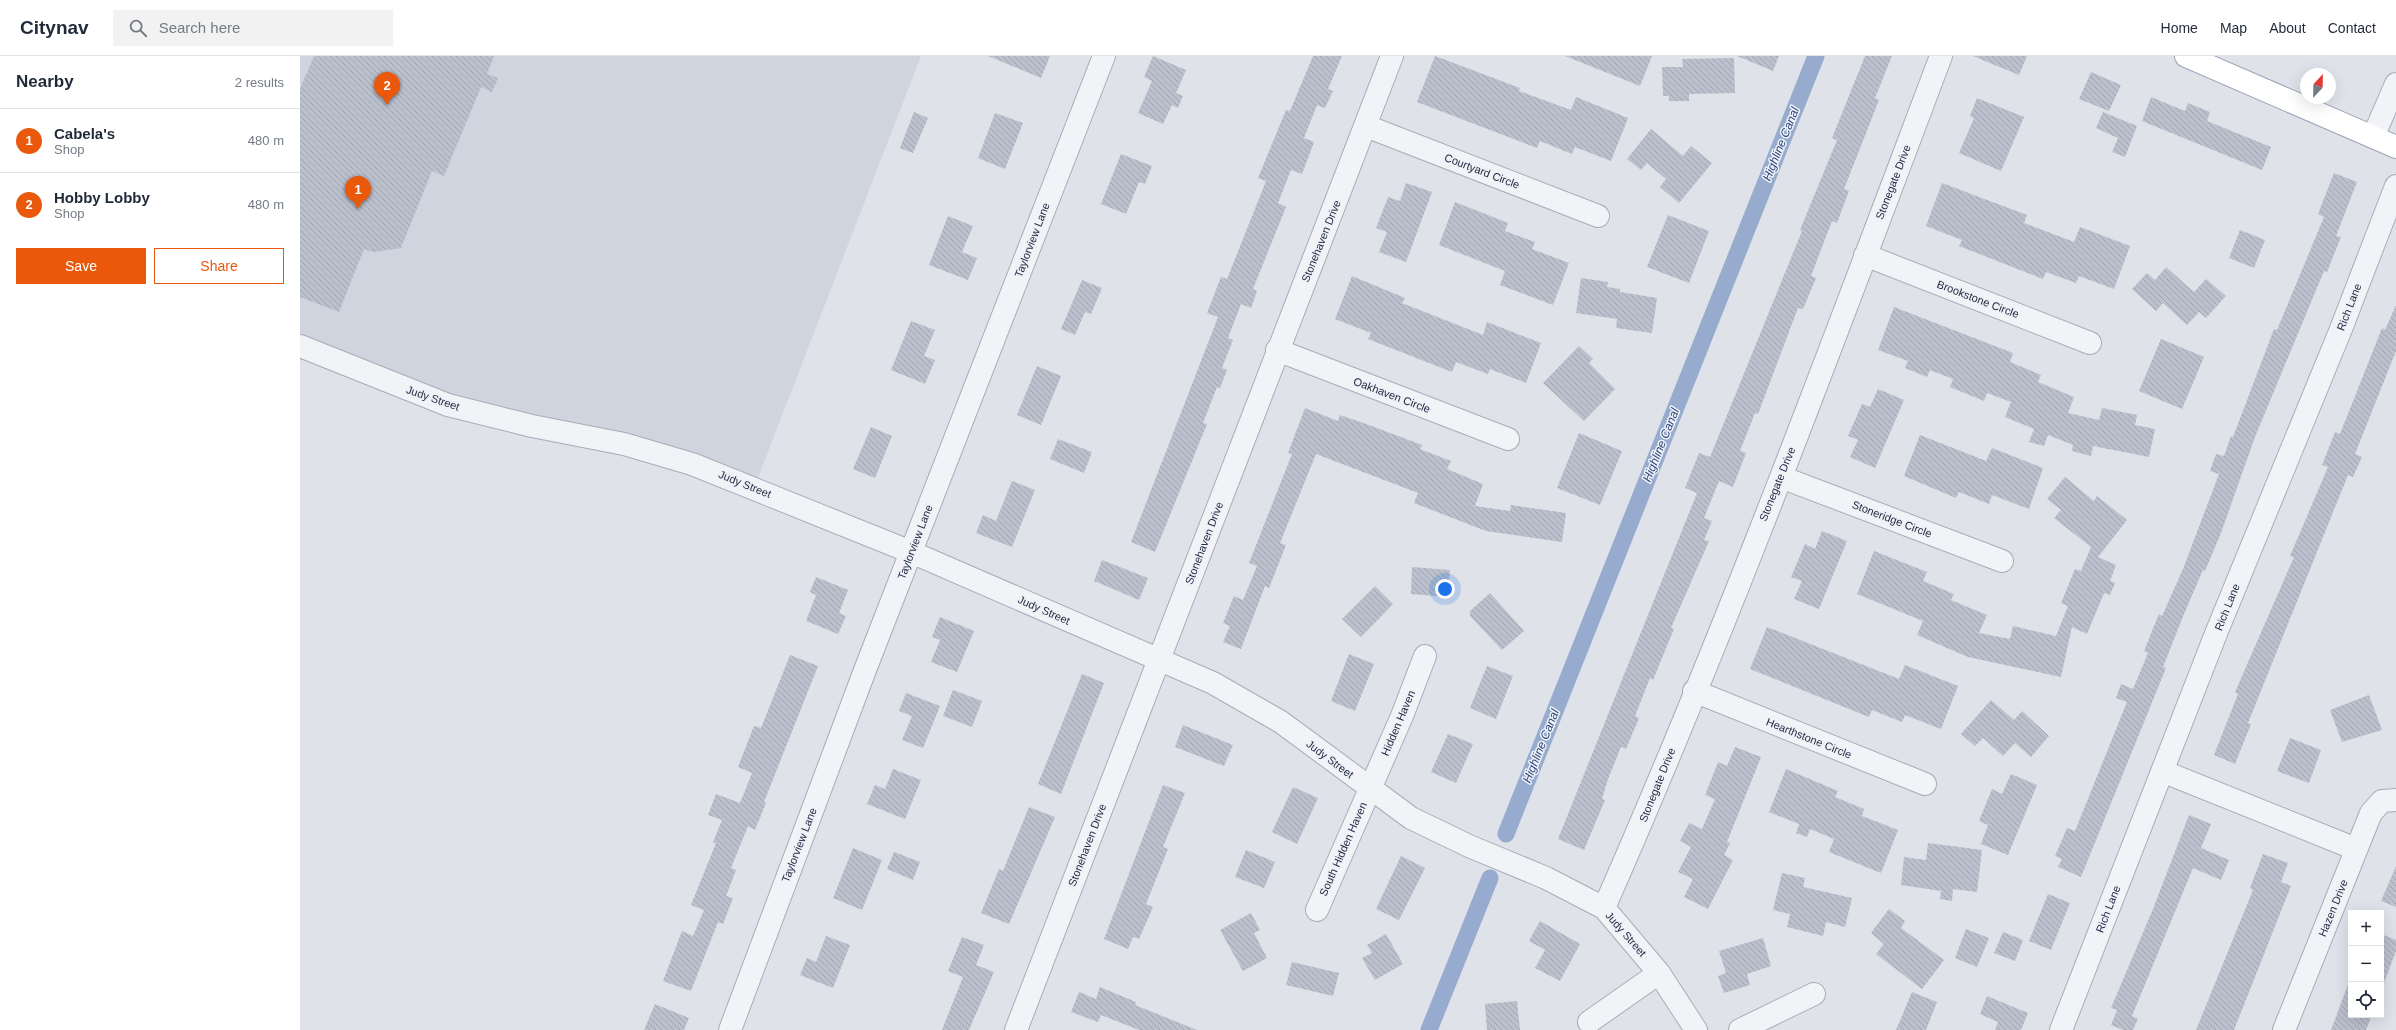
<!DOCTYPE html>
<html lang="en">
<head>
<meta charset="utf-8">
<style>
  body { margin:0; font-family:Helvetica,sans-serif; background:#f2f2f3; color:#1f2937 }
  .controls { position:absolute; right:12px; bottom:12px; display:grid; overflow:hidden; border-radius:0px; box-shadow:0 4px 16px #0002 }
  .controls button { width:36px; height:36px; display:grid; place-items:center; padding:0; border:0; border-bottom:1px solid #e0e1e3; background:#fff; color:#1f2937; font:20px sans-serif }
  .compass { position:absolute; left:2000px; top:12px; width:36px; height:36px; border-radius:50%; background:#fff; box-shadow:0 4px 16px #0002; rotate:22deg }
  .you { position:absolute; left:1145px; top:533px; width:14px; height:14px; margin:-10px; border:3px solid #fff; border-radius:50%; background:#1a73e8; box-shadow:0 0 0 6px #1a73e833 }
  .badge { display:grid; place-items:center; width:26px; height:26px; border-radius:50%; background:#ea580c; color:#fff; font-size:13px; font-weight:700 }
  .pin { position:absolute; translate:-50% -33px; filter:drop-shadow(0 1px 2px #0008) }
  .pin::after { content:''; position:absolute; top:21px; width:14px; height:12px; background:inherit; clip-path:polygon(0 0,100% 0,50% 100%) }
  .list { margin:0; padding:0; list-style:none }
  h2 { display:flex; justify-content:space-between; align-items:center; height:52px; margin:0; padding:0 16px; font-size:17px }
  h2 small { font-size:13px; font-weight:400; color:#747a83 }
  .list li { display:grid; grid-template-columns:26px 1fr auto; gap:12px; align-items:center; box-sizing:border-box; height:64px; padding:0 16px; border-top:1px solid #e0e1e3 }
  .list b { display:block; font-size:15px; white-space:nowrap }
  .list p { margin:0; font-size:13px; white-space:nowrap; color:#747a83 }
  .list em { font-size:13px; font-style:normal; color:#747a83 }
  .actions { display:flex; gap:8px; padding:12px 16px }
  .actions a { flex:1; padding:9px 0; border:1px solid #ea580c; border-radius:0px; text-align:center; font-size:14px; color:#ea580c }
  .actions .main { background:#ea580c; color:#fff }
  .icon { flex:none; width:22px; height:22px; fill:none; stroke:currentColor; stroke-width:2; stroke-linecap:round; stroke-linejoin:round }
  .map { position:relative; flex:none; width:2096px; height:974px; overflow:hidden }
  header { display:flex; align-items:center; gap:24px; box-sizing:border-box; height:56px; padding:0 20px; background:#fff; border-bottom:1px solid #e0e1e3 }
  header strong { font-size:19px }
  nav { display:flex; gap:22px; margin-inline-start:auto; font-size:14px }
  .search { width:280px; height:36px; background:#f2f2f3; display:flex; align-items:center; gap:10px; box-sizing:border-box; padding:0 14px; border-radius:0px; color:#747a83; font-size:15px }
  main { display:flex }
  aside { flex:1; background:#fff }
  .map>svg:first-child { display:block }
</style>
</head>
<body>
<header>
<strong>Citynav</strong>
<div class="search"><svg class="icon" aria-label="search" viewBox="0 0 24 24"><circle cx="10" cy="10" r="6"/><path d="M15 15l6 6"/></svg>Search here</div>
<nav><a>Home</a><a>Map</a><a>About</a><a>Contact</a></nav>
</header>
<main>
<aside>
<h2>Nearby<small>2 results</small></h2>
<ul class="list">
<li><span class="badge">1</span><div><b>Cabela's</b><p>Shop</p></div><em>480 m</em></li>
<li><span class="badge">2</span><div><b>Hobby Lobby</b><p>Shop</p></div><em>480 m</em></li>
</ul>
<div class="actions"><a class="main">Save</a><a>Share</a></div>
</aside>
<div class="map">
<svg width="2096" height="974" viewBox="0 0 2096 974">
  <defs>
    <pattern id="building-back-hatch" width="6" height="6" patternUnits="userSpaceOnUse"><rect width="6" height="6" fill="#bbc0cd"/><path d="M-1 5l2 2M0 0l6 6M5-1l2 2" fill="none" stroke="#a1a5b1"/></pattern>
  </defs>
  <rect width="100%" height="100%" fill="#dfe2e9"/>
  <!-- built -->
  <path fill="#d0d4df" d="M0,0H621L454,432L232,370L0,290Z"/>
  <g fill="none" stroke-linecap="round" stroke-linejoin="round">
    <!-- canal -->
    <path stroke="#96abcd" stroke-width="17" d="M1206,778L1516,0
      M1129,974L1190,822"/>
  </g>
  <!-- building -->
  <path fill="url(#building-back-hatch)" d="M14,0H194L187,18L198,22L192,36L181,31L144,120L132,115L101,192L73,196L64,193L39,256L0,241V33Z
    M688,0H750L741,22Z
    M853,0L886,14L876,37L883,40L878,52L872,49L863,68L838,57L852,25L844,21Z
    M1013,0H1042L1028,33L1033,35L1025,52L1017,49L1004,82L1014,86L1002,118L991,114L978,147L986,151L953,233L957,235L951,252L941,248L928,282L933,284L922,312L927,314L920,332L917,331L903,367L907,368L855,496L831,486L918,261L907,257L921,221L927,223L966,125L958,122L986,54L990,55Z
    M1135,0L1220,32L1219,35L1271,54L1276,41L1328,62L1311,105L1275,91L1272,98L1240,85L1237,92L1117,46Z
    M1265,0H1352L1340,30Z
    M1437,0H1479L1473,15Z
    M1565,0H1592L1575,42L1579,44L1544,133L1549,135L1537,167L1532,165L1511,220L1516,222L1503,253L1498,252L1458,358L1455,357L1440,395L1446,397L1433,431L1419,425L1404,462L1412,465L1404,484L1409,485L1371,572L1374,573L1353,624L1350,622L1335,660L1339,662L1326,693L1321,691L1308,723L1302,743L1305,744L1284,794L1258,783L1397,437L1385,432L1399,397L1410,401L1502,175L1500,174L1537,84L1532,82Z
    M1673,0H1727L1719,19Z
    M1434,2L1435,37L1389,38V45H1369V40H1363L1362,11H1383L1382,3Z
    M1791,16L1821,29L1809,55L1779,43Z
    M1851,41L1885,55L1888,47L1910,56L1907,65L1971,91L1962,114L1842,65Z
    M1677,42L1724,61L1701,115L1659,97L1674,62L1670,60Z
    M614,56L628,62L613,97L600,92Z
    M1803,56L1837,70L1825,101L1812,96L1818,82L1796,72Z
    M695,57L723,67L705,113L678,102Z
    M1351,73L1383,100L1391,90L1412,107L1379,147L1360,131L1366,123L1347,107L1341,114L1327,103Z
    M821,98L852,110L845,128L839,126L826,158L801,148Z
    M2034,117L2057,126L2036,180L2041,181L2027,216L2024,215L1955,381L1921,477L1905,515L1903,514L1884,558L1863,611L1866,612L1781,821L1758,811L1762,803L1755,800L1767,772L1775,775L1827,646L1816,642L1821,628L1833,633L1848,597L1844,595L1859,558L1862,560L1883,513L1919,418L1910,415L1916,398L1924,400L1931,380L1933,381L1974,273L1977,274L2024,161L2018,158Z
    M1106,127L1132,136L1106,206L1079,196L1087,176L1076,172L1088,141L1100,145Z
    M1642,127L1727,159L1724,167L1774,186L1780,171L1830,190L1814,233L1779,220L1776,227L1746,216L1743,223L1659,190L1662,184L1626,170Z
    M1155,146L1208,167L1205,175L1235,186L1232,193L1269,207L1253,249L1200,229L1205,215L1139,189Z
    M1368,159L1409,175L1389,227L1347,211Z
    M648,160L673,170L662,196L677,202L668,224L629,209Z
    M1940,174L1965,184L1954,212L1929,202Z
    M1866,211L1894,236L1906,223L1926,240L1906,262L1899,256L1887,269L1863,247L1856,255L1832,233L1847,217L1855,224Z
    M1052,220L1105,242L1102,247L1183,279L1187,266L1241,287L1226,327L1190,313L1188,318L1156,306L1152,316L1068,283L1071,277L1035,263Z
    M1281,222L1308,226L1307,231L1320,233V236L1357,242L1352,277L1316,272L1317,263L1276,257Z
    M782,224L802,232L791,258L785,256L775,279L761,273Z
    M2096,249V295L2055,398L2062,401L2053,421L2048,419L1948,667L1951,668L1935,708L1914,699L1938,638L1935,636L1994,501L1990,500L2028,411L2022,409L2035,376L2040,378L2082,272L2085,274Z
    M1594,251L1713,297L1710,306L1741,319L1738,326L1774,341L1768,357L1799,364L1802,352L1837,359L1835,369L1855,373L1849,401L1793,390L1791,400L1772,395L1773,389L1748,379L1744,390L1729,386L1734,373L1705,361L1711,346L1687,337L1684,345L1650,331L1653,323L1630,314L1627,321L1605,312L1608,305L1578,294Z
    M611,265L635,274L624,300L635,304L625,328L591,314Z
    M1861,283L1904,301L1882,353L1839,335Z
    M1279,290L1293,303L1289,307L1315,333L1284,365L1243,327Z
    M737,310L761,320L741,369L717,359Z
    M1578,333L1604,344L1575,412L1550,401L1558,384L1548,380L1562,348L1570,351Z
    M1005,352L1038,365L1040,359L1069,369L1122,389L1120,393L1151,405L1147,413L1183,428L1175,450L1210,455L1211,449L1266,457L1262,486L1186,475L1114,447L1118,437L1016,398L980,487L986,489L969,532L965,530L941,593L923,586L930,570L923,567L934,540L943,544L957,510L949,507L992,398L988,397Z
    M571,371L592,380L575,422L553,413Z
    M1279,377L1322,395L1300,449L1257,432Z
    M1620,379L1686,405L1692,392L1743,412L1729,453L1692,439L1689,448L1659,436L1656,442L1604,420Z
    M758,383L792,396L784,417L750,403Z
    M1765,421L1794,445L1797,440L1827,464L1798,501L1816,509L1810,525L1815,527L1810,539L1804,537L1787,578L1772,571L1761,621L1668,601L1617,579L1623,565L1557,538L1574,495L1627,516L1623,525L1654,538L1651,544L1687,559L1679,577L1710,583L1713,570L1756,580L1768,550L1761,547L1775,513L1781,515L1791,491L1754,462L1761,454L1747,443Z
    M712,425L735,434L712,491L676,477L683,459L696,465Z
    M1522,475L1547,485L1519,553L1494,543L1502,525L1491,521L1505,488L1515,493Z
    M802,504L848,522L839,544L794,525Z
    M1112,511L1150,514L1148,541L1111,538Z
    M516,521L548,534L539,557L546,560L538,578L506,565L516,539L510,536Z
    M1075,530L1093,548L1061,581L1042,563Z
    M1190,537L1224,575L1202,594L1170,560V555Z
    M640,561L674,575L657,616L631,606L640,584L632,581Z
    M1467,571L1599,623L1605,609L1658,630L1641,673L1605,659L1602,666L1572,654L1569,661L1450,613Z
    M1049,598L1074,608L1055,655L1031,645Z
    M490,599L518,610L464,746L466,747L455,774L448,770L431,812L436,814L426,840L433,842L423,868L418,866L391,935L363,925L382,875L393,880L404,854L391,849L416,787L413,786L422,764L408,759L416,738L440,747L452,717L438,711L454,670L461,672Z
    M1187,610L1213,620L1196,663L1170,652Z
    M782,618L804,627L761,738L738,728Z
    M653,634L682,645L672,671L643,660Z
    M606,637L640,650L623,692L602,684L612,660L599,655Z
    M2069,639L2082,674L2042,686L2030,654Z
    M1691,644L1714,664L1722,655L1749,680L1731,701L1715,687L1703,700L1683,682L1675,690L1661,678Z
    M883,669L933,689L924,710L875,691Z
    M1148,678L1173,688L1156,727L1131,716Z
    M1990,682L2021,694L2009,727L1977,715Z
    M1435,691L1461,701L1427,786L1430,787L1424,799L1433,804L1408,853L1384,841L1393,823L1378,816L1391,791L1380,785L1389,767L1402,773L1415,743L1405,739L1418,706L1427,710Z
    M593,713L621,724L605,763L567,748L575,729L585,733Z
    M1486,713L1538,735L1535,741L1564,753L1562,760L1598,774L1581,817L1529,796L1534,783L1510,773L1507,781L1496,777L1499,768L1469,756Z
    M1711,718L1737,729L1708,799L1681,788L1688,769L1679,765L1692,733L1702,738Z
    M863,729L885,737L863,791L868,793L846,848L853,851L839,883L833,881L828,893L804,883Z
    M993,731L1018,742L997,788L972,776Z
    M729,751L755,761L709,868L681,857L699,813L703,815Z
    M1889,759L1911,768L1901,792L1929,804L1921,824L1893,812L1832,960L1838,963L1833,974H1823L1811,969L1817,954L1811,952L1853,853Z
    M1628,787L1682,794L1677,836L1653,833L1652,845L1640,843L1641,835L1601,829L1604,801L1626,804Z
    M553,792L582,804L562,854L533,842Z
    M946,794L975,806L964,832L935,821Z
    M594,796L620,806L613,824L587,813Z
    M1963,798L1988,807L1981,826L1991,830L1934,974H1896L1953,834L1950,832Z
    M1101,800L1125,812L1099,864L1076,853Z
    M2096,810V851L2081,845Z
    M1482,817L1505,822L1503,831L1552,842L1545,871L1526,866L1523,880L1487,871L1490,858L1473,854Z
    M1748,838L1770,847L1751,894L1729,885Z
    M1589,853L1605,865L1601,872L1644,904L1622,933L1576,898L1584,888L1571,877Z
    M951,857L960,874L954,877L967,902L943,915L920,874Z
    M1240,865L1280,888L1260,925L1235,912L1245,894L1229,885Z
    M1666,873L1689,882L1677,911L1655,902Z
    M1703,876L1723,884L1715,905L1694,897Z
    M1086,878L1103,908L1075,924L1062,902L1072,897L1067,889Z
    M2081,878L2096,884V895L2082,932Z
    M526,880L550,889L533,932L500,919L507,902L516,906Z
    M662,881L684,889L676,909L694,916L669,974H642L663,921L648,915Z
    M1463,882L1471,910L1447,918L1450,929L1424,937L1418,920L1426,917L1419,895Z
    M992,906L1039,917L1033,940L986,929Z
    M2050,923L2051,959H2072L2066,974H2031Z
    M800,931L836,946L835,949L897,974H839L801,959L798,966L771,956L779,936L796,943Z
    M1612,936L1637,946L1626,974H1596Z
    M1687,940L1728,957L1721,974H1695L1698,966L1680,958Z
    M1217,945L1220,974H1187L1185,948Z
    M355,948L389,962L384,974H344Z"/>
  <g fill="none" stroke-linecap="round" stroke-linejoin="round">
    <!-- minor casing -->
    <g stroke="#a8acb7" stroke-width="24">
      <path id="minor" d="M1066,70L1298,160
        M2073,81L2096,28
        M1565,199L1790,287
        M0,290L148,349L232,370L324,388L392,408L611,496L913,627L981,666L1111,762L1169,790L1246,822L1304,852L1359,917L1396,974
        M977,294L1208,383
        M1481,421L1702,505
        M1394,635L1625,728
        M1862,715L2056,793
        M1304,852C1427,573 1533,286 1641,0
        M1017,854L1102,660L1125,600
        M1289,966L1359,917
        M430,974L565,614L804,0
        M716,974L1092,0
        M1440,974L1514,938
        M1761,974L1917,575L2041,273L2096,130
        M1984,974L2071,757L2082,745L2096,744"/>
    </g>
    <!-- major casing -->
    <g stroke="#9da4b6" stroke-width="24">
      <path id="major" d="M1886,0L2096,91"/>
    </g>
    <!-- minor -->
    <use href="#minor" stroke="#f2f3f7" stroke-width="22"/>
    <!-- major -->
    <use href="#major" stroke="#fff" stroke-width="22"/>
  </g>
  <g text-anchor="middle" stroke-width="3" stroke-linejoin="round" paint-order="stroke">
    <!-- street labels -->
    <g font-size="11" fill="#262d42" stroke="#eef1f7">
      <text transform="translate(1182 115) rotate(21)" y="4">Courtyard Circle</text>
      <text transform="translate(1593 126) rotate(-69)" y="4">Stonegate Drive</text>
      <text transform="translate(732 184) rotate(-69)" y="4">Taylorview Lane</text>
      <text transform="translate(1021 185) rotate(-68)" y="4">Stonehaven Drive</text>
      <text transform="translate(1678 243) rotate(21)" y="4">Brookstone Circle</text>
      <text transform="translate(2049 251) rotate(-69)" y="4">Rich Lane</text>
      <text transform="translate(1092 339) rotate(21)" y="4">Oakhaven Circle</text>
      <text transform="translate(133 342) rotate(19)" y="4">Judy Street</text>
      <text transform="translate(445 428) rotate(22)" y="4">Judy Street</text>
      <text transform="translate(1477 428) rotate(-68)" y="4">Stonegate Drive</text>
      <text transform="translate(1592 463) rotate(21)" y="4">Stoneridge Circle</text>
      <text transform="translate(615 486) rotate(-69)" y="4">Taylorview Lane</text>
      <text transform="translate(904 487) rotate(-69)" y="4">Stonehaven Drive</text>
      <text transform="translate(1927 551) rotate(-68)" y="4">Rich Lane</text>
      <text transform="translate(744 554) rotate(24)" y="4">Judy Street</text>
      <text transform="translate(1098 667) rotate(-67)" y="4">Hidden Haven</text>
      <text transform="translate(1509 682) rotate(22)" y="4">Hearthstone Circle</text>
      <text transform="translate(1030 703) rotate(37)" y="4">Judy Street</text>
      <text transform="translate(1357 729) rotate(-68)" y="4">Stonegate Drive</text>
      <text transform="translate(499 789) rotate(-69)" y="4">Taylorview Lane</text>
      <text transform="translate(787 789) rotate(-69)" y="4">Stonehaven Drive</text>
      <text transform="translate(1043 793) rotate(-66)" y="4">South Hidden Haven</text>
      <text transform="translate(2033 852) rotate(-68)" y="4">Hazen Drive</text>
      <text transform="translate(1808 853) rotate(-69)" y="4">Rich Lane</text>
      <text transform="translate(1326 878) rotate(49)" y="4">Judy Street</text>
    </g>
    <!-- water labels -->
    <g font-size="12" font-style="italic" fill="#2d4679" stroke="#eef1f7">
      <text transform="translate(1481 88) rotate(-68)" y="4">Highline Canal</text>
      <text transform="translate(1361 389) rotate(-68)" y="4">Highline Canal</text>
      <text transform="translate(1241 690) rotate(-68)" y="4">Highline Canal</text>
    </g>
  </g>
</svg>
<div class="controls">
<button>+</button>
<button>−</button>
<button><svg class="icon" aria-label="locate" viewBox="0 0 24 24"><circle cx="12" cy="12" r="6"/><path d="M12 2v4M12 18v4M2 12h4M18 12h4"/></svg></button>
</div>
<svg class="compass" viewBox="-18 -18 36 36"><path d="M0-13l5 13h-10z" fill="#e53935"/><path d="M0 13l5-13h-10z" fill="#747a83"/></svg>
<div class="you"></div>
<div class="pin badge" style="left:58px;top:153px">1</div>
<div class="pin badge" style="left:87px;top:49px">2</div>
</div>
</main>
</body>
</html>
